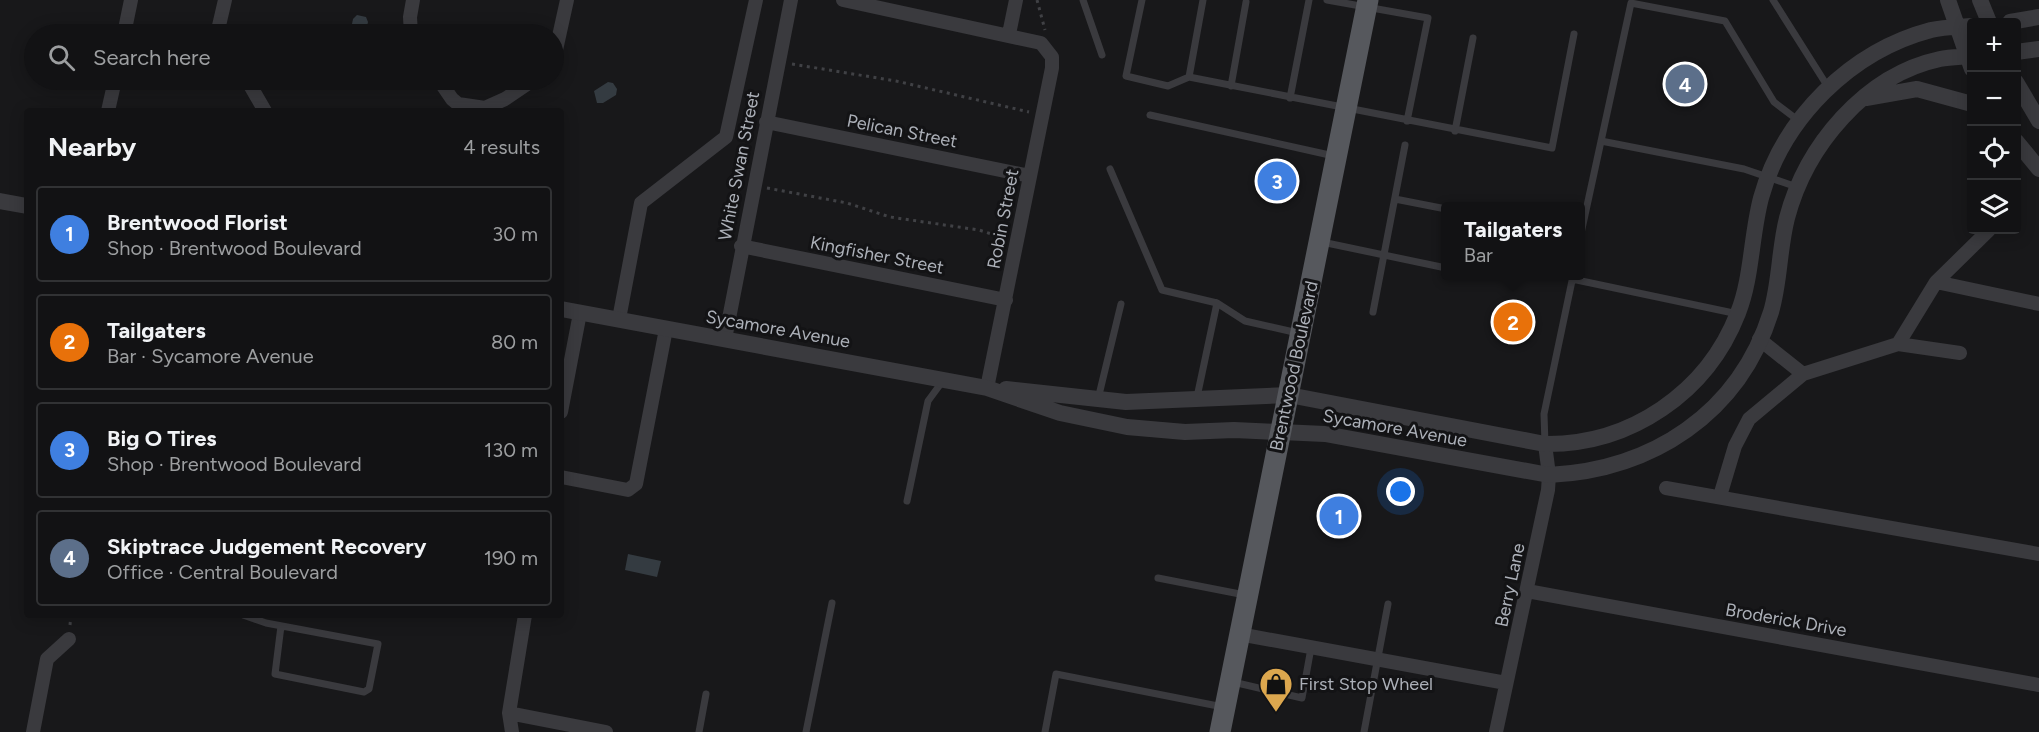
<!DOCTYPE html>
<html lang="en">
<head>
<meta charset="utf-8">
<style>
  body { margin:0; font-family:Figtree,sans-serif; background:#1f2022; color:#f1f3f6 }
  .controls { position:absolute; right:18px; top:18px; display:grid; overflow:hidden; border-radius:6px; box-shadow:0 3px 15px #0003 }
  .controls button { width:54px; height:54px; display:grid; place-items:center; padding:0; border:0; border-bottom:2px solid #313234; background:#121214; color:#f1f3f6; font:30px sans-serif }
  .you { position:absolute; left:1401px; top:492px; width:21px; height:21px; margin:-15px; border:4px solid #fff; border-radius:50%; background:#1a73e8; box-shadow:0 0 0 9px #1a73e833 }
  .badge { display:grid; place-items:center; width:39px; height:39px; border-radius:50%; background:#dca74e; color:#fff; font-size:20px; font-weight:700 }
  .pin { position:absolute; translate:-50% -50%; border:3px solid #fff; box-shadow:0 2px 6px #0006 }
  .popup { position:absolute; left:1441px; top:202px; width:144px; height:78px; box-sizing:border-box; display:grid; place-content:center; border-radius:6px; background:#121214; filter:drop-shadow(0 2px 4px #0005); font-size:20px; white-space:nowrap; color:#9c9ea0 }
  .popup b { font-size:22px; color:#f1f3f6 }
  .popup::after { content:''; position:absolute; left:50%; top:100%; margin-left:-12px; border:12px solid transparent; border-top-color:#121214 }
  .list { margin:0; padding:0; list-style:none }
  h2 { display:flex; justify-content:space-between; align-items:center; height:78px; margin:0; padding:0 24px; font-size:26px }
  h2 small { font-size:20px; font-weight:400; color:#9c9ea0 }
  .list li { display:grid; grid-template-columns:39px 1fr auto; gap:18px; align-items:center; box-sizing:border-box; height:96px; margin:0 12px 12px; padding:0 12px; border:2px solid #313234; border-radius:6px }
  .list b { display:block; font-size:22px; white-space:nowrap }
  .list p { margin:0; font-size:20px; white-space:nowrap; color:#9c9ea0 }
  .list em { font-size:20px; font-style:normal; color:#9c9ea0 }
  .icon { flex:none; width:33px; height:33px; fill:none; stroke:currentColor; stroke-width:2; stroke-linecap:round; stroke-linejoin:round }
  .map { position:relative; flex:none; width:2039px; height:732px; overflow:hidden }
  .search { position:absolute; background:#121214; box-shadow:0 3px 15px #0003; left:24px; top:24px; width:540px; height:66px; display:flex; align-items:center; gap:15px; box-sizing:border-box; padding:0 21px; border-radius:33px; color:#9c9ea0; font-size:22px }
  .panel { position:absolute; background:#121214; box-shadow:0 3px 15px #0003; left:24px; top:108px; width:540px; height:510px; border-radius:6px }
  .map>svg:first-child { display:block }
</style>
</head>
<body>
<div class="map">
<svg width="2039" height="732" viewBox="0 0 2039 732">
  <rect width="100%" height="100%" fill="#18181a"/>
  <!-- water -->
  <path fill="#343b41" d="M357,15L366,17L368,22L365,34H350L353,19Z
    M608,82L613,83L617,89L616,95L603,103H597L594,91Z
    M628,554L661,561L657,577L625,570Z"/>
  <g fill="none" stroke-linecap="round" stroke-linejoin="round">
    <!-- path -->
    <path stroke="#404145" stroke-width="3" stroke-dasharray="3 4.5" stroke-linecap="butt" d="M1037,0L1045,30
      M792,64L896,81L1029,112
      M767,188L847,203L890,217L979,230L1004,238
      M70,625L71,615"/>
    <!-- service -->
    <path stroke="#3a3a3e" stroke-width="7" d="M1083,0L1102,55
      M1142,0L1126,76L1168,86L1189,77L1552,148L1574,34
      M1327,0L1428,18L1407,121
      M1773,0L1828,87
      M1189,77L1203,0
      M1231,86L1246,2
      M1290,98L1309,0
      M1150,115L1334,156
      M1455,131L1473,38
      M1601,141L1744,169L1797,187
      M1110,169L1162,290L1217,303L1197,397
      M1395,199L1446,209
      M1580,238L1631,3L1725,21L1774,102L1799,121
      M1322,242L1446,268
      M1479,276H1481
      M1572,279L1738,314
      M1217,303L1245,321L1298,333
      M1373,312L1405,145
      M1098,399L1121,304
      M1545,444L1544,414L1573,276
      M907,501L928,401L942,382
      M1158,578L1245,595
      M243,615L266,623L378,644L369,689L364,692L275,674L281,626
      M1233,682L1302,698L1311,648
      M699,732L706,694
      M806,732L832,603
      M1045,732L1056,674L1223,707
      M1364,732L1388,604"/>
    <!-- minor -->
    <path stroke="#3a3a3e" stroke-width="14" d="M843,0L1041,43L1052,57V68L987,388
      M124,34L131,0
      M221,34L218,30L225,0
      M411,34L410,17L413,0
      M1009,34L1016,0
      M554,59L567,0
      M247,80L265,111
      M439,80L452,99L458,104L485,108L505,99L533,80
      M108,111L115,80
      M766,122L1030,176
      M741,246L1006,300
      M1936,282L2039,304
      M619,319L641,203L726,137L756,0
      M725,339L791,0
      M1759,339L1803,374
      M1898,344L1936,282L1989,230
      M561,412L580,313
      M561,477L628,490L636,484L666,329
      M1666,488L2039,554
      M1720,496L1735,446L1749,419L1803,374L1898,344L1960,353
      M1527,591L2039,685
      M1239,634L1506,683
      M509,713L606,732
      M33,732L47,659L69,639
      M512,732L509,713L525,615
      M1496,732L1548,490L1549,475L1545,444"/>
    <!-- tertiary -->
    <path stroke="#3a3a3e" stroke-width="16" d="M1948,0L1972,69
      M1980,0L1989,22
      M2010,22L2039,17
      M2016,52L2039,49
      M2016,82L2039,121
      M1866,98L1917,89L1972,104
      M2016,141L2039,169
      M0,201L27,206
      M561,309L987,388L1060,413L1127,427L1185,432L1234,430L1325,434L1549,475C1652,470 1739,414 1771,312C1780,282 1779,249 1787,218C1806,146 1865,75 1940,59C1950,57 1961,57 1972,56
      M1006,389L1126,402L1289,395L1545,444C1630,445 1707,393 1738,313C1752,278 1751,236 1761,198C1783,118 1851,51 1931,30C1944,27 1958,27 1972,26"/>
    <!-- primary -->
    <path stroke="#56585d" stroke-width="21" d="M1220,732L1368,0"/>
  </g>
  <!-- icons -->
  <defs>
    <g id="shop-pin" transform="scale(1.725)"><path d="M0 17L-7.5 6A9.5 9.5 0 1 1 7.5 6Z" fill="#dca74e" stroke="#131315"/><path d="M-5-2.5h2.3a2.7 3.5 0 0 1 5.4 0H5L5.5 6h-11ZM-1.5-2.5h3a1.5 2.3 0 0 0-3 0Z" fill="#111"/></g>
  </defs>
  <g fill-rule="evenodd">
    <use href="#shop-pin" x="1276" y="684"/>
  </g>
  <g text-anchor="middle" stroke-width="6" stroke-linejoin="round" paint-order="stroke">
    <!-- street labels -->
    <g font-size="18" fill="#acb0b8" stroke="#131315">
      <text transform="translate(902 131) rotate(11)" y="6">Pelican Street</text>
      <text transform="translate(739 166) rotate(-79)" y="6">White Swan Street</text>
      <text transform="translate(1003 219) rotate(-79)" y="6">Robin Street</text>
      <text transform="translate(877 255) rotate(11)" y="6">Kingfisher Street</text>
      <text transform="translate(778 329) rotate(10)" y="6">Sycamore Avenue</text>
      <text transform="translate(1294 366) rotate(-78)" y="6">Brentwood Boulevard</text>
      <text transform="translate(1395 428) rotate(10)" y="6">Sycamore Avenue</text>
      <text transform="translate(1510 585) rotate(-78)" y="6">Berry Lane</text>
      <text transform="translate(1786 620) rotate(10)" y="6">Broderick Drive</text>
    </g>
    <!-- poi labels -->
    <g font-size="18" fill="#acb0b8" stroke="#131315" text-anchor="start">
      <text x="1299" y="690">First Stop Wheel</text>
    </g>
  </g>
</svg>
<div class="controls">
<button>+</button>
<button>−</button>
<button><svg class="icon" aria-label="locate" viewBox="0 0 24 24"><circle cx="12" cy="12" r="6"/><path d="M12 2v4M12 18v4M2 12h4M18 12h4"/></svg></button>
<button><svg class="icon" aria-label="layers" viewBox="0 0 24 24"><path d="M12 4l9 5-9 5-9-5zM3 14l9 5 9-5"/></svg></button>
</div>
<div class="you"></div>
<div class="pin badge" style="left:1339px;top:516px;background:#3f7fe0">1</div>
<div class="pin badge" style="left:1513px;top:322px;background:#e8710a">2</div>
<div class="popup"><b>Tailgaters</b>Bar</div>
<div class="pin badge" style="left:1277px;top:181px;background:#3f7fe0">3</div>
<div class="pin badge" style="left:1685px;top:84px;background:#5c6f8a">4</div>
<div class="search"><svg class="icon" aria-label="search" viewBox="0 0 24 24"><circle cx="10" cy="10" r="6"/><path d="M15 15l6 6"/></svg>Search here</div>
<section class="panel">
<h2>Nearby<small>4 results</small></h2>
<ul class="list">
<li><span class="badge" style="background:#3f7fe0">1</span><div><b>Brentwood Florist</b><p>Shop · Brentwood Boulevard</p></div><em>30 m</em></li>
<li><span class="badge" style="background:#e8710a">2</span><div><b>Tailgaters</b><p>Bar · Sycamore Avenue</p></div><em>80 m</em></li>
<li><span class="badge" style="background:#3f7fe0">3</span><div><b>Big O Tires</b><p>Shop · Brentwood Boulevard</p></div><em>130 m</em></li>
<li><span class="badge" style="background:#5c6f8a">4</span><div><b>Skiptrace Judgement Recovery</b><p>Office · Central Boulevard</p></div><em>190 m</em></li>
</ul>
</section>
</div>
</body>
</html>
